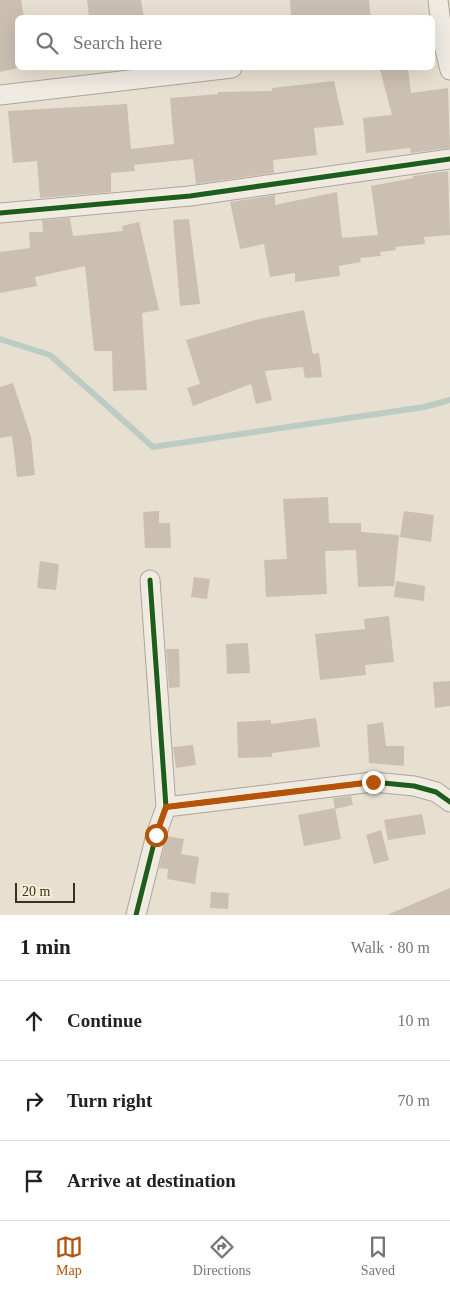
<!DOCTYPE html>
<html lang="en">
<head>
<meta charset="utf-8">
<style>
  body { margin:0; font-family:"Times New Roman",serif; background:#f2f2f2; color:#222 }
  .scale { position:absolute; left:15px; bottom:12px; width:60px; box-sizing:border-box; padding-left:5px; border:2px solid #3d2e20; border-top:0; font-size:14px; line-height:18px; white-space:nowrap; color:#3d2e20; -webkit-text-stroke:4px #f7eed8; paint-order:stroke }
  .stop { position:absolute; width:15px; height:15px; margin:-11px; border:4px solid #b45309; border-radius:50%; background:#fff }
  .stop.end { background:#b45309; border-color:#fff; box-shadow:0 1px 5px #0008 }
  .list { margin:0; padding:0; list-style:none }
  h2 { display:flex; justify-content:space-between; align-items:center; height:65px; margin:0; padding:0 20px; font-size:21px }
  h2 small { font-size:16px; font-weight:400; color:#767676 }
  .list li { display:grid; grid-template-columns:32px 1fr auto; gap:15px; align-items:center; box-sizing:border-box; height:80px; padding:0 20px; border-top:1px solid #e0e0e0 }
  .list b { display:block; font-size:19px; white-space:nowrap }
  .list em { font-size:16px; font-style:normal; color:#767676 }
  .icon { flex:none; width:28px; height:28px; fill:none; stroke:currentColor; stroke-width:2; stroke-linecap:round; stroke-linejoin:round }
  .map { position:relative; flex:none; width:450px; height:915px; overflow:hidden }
  .search { position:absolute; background:#fff; box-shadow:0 5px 20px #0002; left:15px; right:15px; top:15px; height:55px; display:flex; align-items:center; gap:12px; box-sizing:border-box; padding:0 18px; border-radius:8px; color:#767676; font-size:19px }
  .sheet { height:305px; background:#fff }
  nav { display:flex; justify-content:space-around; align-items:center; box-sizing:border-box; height:70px; border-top:1px solid #e0e0e0; background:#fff; font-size:14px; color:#767676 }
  nav a { display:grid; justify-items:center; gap:2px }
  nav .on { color:#b45309 }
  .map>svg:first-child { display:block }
</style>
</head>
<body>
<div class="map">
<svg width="450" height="915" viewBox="0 0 450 915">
  <rect width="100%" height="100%" fill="#e7e0d1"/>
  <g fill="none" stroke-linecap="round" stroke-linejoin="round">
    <!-- stream -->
    <path stroke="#bcccc2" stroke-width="6" d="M0,339L50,355L153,447L424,407L450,400"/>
  </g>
  <!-- building -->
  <path fill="#cbbfb2" d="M0,0H21L24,18H18V68L0,72Z
    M87,0H141L144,18H89Z
    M290,0H369L371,18H291Z
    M408,68L411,93L448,88L450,148L411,153L410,148L366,153L363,118L392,115L380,70Z
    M334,81L344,125L314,128L317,155L273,160L274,173L196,184L193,159L134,165L135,171L111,173V192L40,198L37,161L13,163L8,111L127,104L131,149L174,144L170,98L218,94V92L272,91V88Z
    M448,171L450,235L424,237L425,244L395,247L396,250L380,252L381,256L360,258L361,262L339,266L340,276L295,282V273L270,277L264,244L240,249L230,202L275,195V205L337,192L342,238L378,235L371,186L413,178V176Z
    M70,218L73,236L123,231L122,226L139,222L159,310L142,313L147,390L113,391L112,351H94L85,266L35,277L37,286L0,293V252L30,248L29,232H43L42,220Z
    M189,219L200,304L180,306L173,220Z
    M304,310L313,354L319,353L322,377L305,378L303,367L265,371L272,400L256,404L251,384L193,406L187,388L200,384L186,340L259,319Z
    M13,383L31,437L35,475L17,477L12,436L0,438V387Z
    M328,497L329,523H361V532L399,535L394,586L358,587L356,550L325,551L327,594L266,597L264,560L287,559L283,499Z
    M159,511V523H170L171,548H145L143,512Z
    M404,511L434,515L431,542L400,537Z
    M40,561L59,564L56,590L37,588Z
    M194,577L210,579L207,599L191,597Z
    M396,581L425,586L424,601L394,597Z
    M389,616L394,662L365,665L366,675L320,680L315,634L365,629L364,619Z
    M248,643L250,673L227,674L226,644Z
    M166,649H179L180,687L169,688Z
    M450,681V706L435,708L433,682Z
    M316,718L320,747L272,753V757L238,758L237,722L271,720V724Z
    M383,722L386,746H404V766L369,763L367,725Z
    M193,745L196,765L176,768L173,747Z
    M351,796L353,805L335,809L333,798Z
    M335,808L341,839L304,846L298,815Z
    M422,814L426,834L388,840L384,820Z
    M381,830L389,860L374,864L366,835Z
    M167,836L184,839L181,854L199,857L195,884L167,879L168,869L159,868Z
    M450,888V915H387Z
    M211,892L229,893L228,909L210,908Z"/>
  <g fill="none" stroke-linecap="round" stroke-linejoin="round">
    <!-- minor casing -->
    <g stroke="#ada599" stroke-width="21">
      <path id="minor" d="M438,0L443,41L450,70
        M0,95L232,68
        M0,213L190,196L450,159
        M166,807L373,782L414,786L436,792L450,802
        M136,915L156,835L166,807L150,580"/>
    </g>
    <!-- minor -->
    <use href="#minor" stroke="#efebe3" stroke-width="19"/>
    <!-- cycleway casing -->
    <g stroke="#f7eed8" stroke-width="8">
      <path id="cycleway" d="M0,213L190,196L450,159
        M166,807L373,782L414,786L436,792L450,802
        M136,915L156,835L166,807L150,580"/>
    </g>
    <!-- cycleway -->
    <use href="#cycleway" stroke="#1b5e20" stroke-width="5"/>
  </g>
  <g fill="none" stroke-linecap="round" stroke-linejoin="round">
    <!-- route -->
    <path stroke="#b45309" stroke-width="6" d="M156,835L166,807L373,782"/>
  </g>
</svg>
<div class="scale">20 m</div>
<div class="stop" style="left:156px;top:835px"></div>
<div class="stop end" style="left:373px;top:782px"></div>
<div class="search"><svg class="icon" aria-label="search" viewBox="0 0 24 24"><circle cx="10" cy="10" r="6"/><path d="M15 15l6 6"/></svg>Search here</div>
</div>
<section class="sheet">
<h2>1 min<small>Walk · 80 m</small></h2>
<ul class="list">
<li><svg class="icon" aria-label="ahead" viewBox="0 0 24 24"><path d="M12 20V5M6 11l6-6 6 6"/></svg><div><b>Continue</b></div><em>10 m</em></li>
<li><svg class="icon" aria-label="right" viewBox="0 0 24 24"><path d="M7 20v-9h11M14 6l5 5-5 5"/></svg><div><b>Turn right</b></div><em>70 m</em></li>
<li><svg class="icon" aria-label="arrive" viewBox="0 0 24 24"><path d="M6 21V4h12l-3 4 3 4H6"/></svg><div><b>Arrive at destination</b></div></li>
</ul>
</section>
<nav>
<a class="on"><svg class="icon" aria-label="map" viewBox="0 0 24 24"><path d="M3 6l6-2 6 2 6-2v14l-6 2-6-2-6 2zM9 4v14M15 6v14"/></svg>Map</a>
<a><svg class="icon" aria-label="directions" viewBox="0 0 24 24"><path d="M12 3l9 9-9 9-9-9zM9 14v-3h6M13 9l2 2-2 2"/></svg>Directions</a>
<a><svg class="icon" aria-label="saved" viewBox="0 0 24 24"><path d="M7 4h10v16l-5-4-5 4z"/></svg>Saved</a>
</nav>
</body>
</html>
